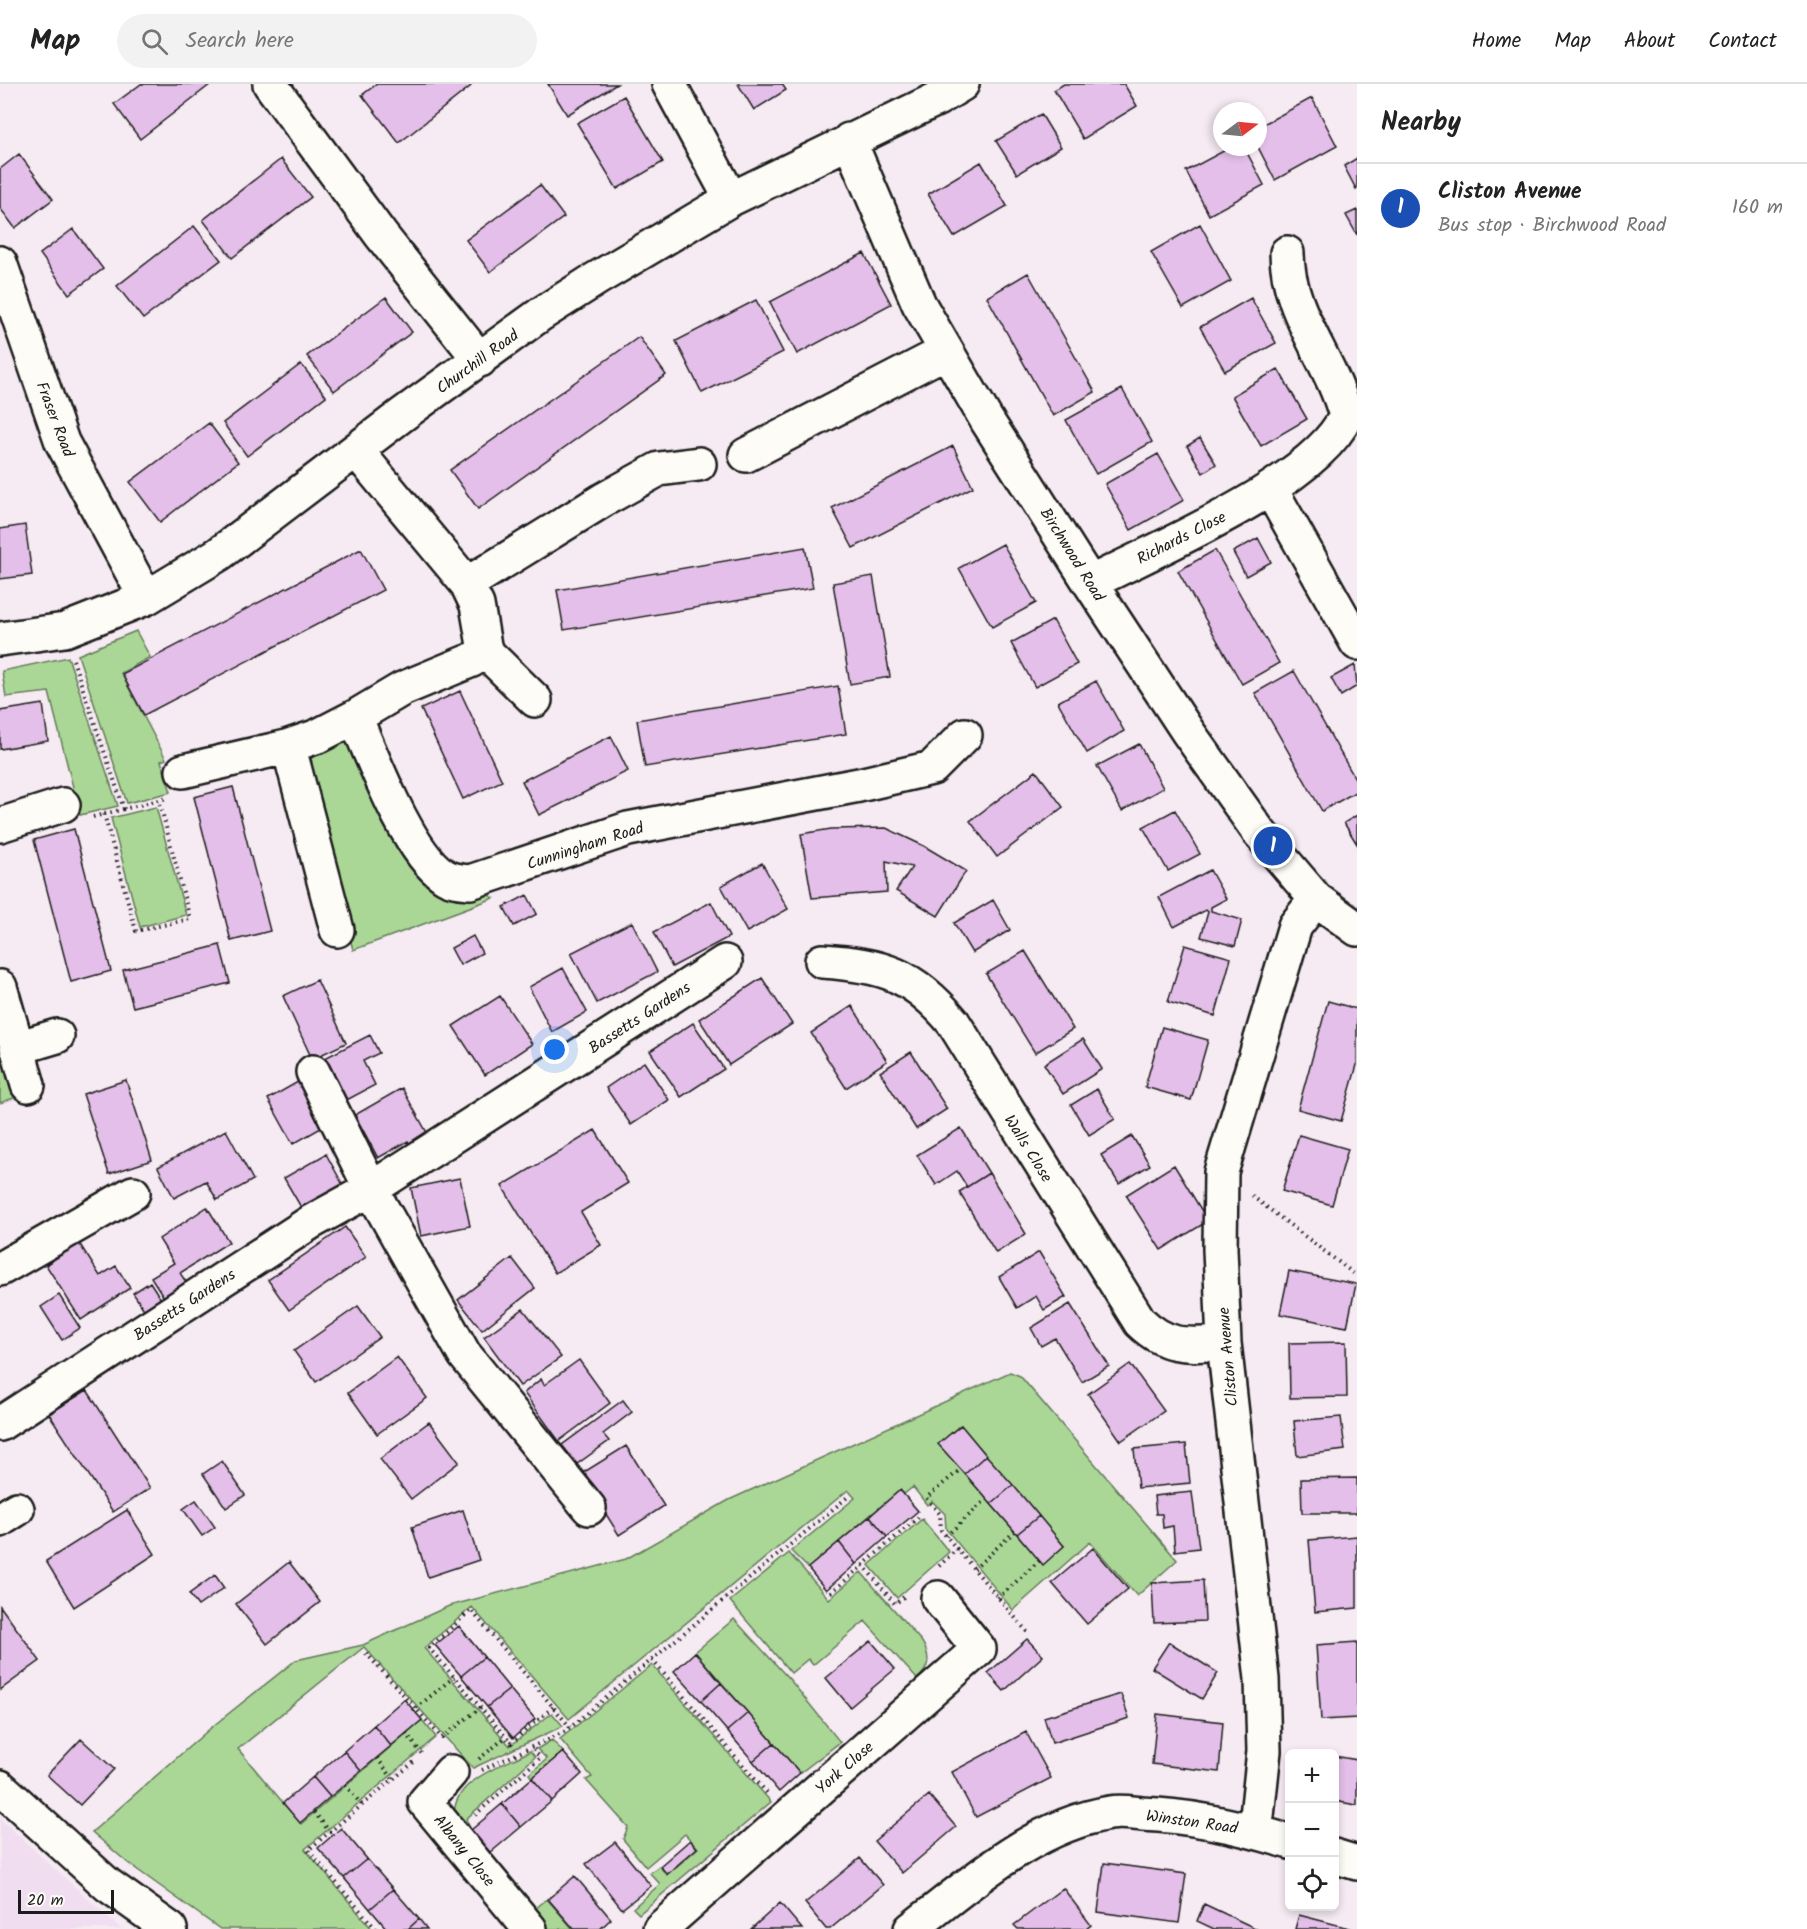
<!DOCTYPE html>
<html lang="en">
<head>
<meta charset="utf-8">
<style>
  body { margin:0; font-family:Kalam,sans-serif; background:#f2f2f2; color:#222 }
  .controls { position:absolute; right:18px; bottom:18px; display:grid; overflow:hidden; border-radius:9px; box-shadow:0 3px 9px #0003 }
  .controls button { width:54px; height:54px; display:grid; place-items:center; padding:0; border:0; border-bottom:2px solid #e0e0e0; background:#fff; color:#222; font:30px sans-serif }
  .compass { position:absolute; left:1213px; top:18px; width:54px; height:54px; border-radius:50%; background:#fff; box-shadow:0 3px 9px #0003; rotate:74deg }
  .scale { position:absolute; left:18px; bottom:15px; width:96px; box-sizing:border-box; padding-left:6px; border:3px solid #1c1c1c; border-top:0; font-size:16px; line-height:21px; white-space:nowrap; color:#1c1c1c; -webkit-text-stroke:4px #fdfcf7; paint-order:stroke }
  .you { position:absolute; left:555px; top:966px; width:21px; height:21px; margin:-15px; border:4px solid #fff; border-radius:50%; background:#1a73e8; box-shadow:0 0 0 9px #1a73e833 }
  .badge { display:grid; place-items:center; width:39px; height:39px; border-radius:50%; background:#1c1c1c; color:#fff; font-size:20px; font-weight:700 }
  .pin { position:absolute; translate:-50% -50%; border:3px solid #fff; box-shadow:0 2px 6px #0006 }
  .list { margin:0; padding:0; list-style:none }
  h2 { display:flex; justify-content:space-between; align-items:center; height:78px; margin:0; padding:0 24px; font-size:26px }
  h2 small { font-size:20px; font-weight:400; color:#767676 }
  .list li { display:grid; grid-template-columns:39px 1fr auto; gap:18px; align-items:center; box-sizing:border-box; height:90px; padding:0 24px; border-top:2px solid #e0e0e0 }
  .list b { display:block; font-size:22px; white-space:nowrap }
  .list p { margin:0; font-size:20px; white-space:nowrap; color:#767676 }
  .list em { font-size:20px; font-style:normal; color:#767676 }
  .icon { flex:none; width:33px; height:33px; fill:none; stroke:currentColor; stroke-width:2; stroke-linecap:round; stroke-linejoin:round }
  .map { position:relative; flex:none; width:1357px; height:1845px; overflow:hidden }
  header { display:flex; align-items:center; gap:36px; box-sizing:border-box; height:84px; padding:0 30px; background:#fff; border-bottom:2px solid #e0e0e0 }
  header strong { font-size:28px }
  nav { display:flex; gap:33px; margin-inline-start:auto; font-size:21px }
  .search { width:420px; height:54px; background:#f2f2f2; display:flex; align-items:center; gap:15px; box-sizing:border-box; padding:0 21px; border-radius:33px; color:#767676; font-size:22px }
  main { display:flex }
  aside { flex:1; background:#fff }
  .map>svg:first-child { display:block }
</style>
</head>
<body>
<header>
<strong>Map</strong>
<div class="search"><svg class="icon" aria-label="search" viewBox="0 0 24 24"><circle cx="10" cy="10" r="6"/><path d="M15 15l6 6"/></svg>Search here</div>
<nav><a>Home</a><a>Map</a><a>About</a><a>Contact</a></nav>
</header>
<main>
<div class="map">
<svg width="1357" height="1845" viewBox="0 0 1357 1845">
  <rect width="100%" height="100%" fill="#f6eaf3"/>
  <filter id="ink" filterUnits="userSpaceOnUse"><feTurbulence type="fractalNoise" baseFrequency=".0167" numOctaves="2"/><feDisplacementMap in="SourceGraphic" scale="12" xChannelSelector="R" yChannelSelector="G"/><feConvolveMatrix kernelMatrix="1 2 1 2 8 2 1 2 1" color-interpolation-filters="sRGB"/></filter>
  <g filter="url(#ink)">
    <!-- built -->
    <path fill="#f1ddf0" d="M0,1735L121,1845H0Z"/>
    <!-- green -->
    <path fill="#aad796" stroke="#637a59" stroke-width="1.5" fill-rule="evenodd" d="M136,547L150,573L121,589L166,675L161,677L171,708L127,719L78,571Z
      M68,573L118,722L80,731L49,608L6,613L2,587Z
      M338,656L348,657L423,796L454,811H489L494,814L353,866L316,713L311,672L318,665Z
      M156,723L186,831L140,843L111,734Z
      M0,931L22,1011L0,1019Z
      M1010,1288L1020,1292L1177,1476L1137,1512L1090,1458L1013,1526L946,1445L945,1430L932,1417L927,1421L913,1403L904,1410L900,1406L808,1484L791,1467L855,1414L848,1406L569,1635L472,1523L424,1564L510,1662L552,1629L563,1642L473,1684L364,1563L238,1665L301,1740L422,1636L436,1653L305,1765L372,1845H220L128,1779L92,1748L213,1642L296,1576L363,1561L449,1522L626,1475L729,1416ZM960,1341L1064,1462L1043,1480L939,1360Z
      M922,1435L949,1468L897,1514L869,1481Z
      M789,1469L829,1515L861,1488L922,1558C931,1573 930,1584 917,1595L865,1537L813,1581L808,1575L791,1589L730,1517Z
      M734,1535L791,1597L840,1658L800,1689L695,1568Z
      M652,1581L771,1718L639,1830L633,1824L660,1800L650,1789L659,1782L667,1791L698,1764L685,1750L646,1783L623,1755L628,1743L586,1696L592,1693L560,1655Z
      M552,1656L563,1668L532,1694L529,1690L547,1675L537,1665Z
      M530,1667L535,1673L466,1735L471,1746L517,1801L511,1807L455,1738C447,1697 501,1683 530,1667Z
      M523,1808L536,1824L547,1815L573,1845H544L517,1813Z"/>
    <!-- building -->
    <path fill="#e4bfe9" stroke="#1c1c1c" stroke-width="1.5" d="M141,0H211L140,55L114,20Z
      M377,0H470L471,2L399,59L362,11Z
      M548,0H617L567,31Z
      M738,0H782L786,6L754,26Z
      M1064,0H1124L1137,22L1083,55L1054,6Z
      M624,12L663,78L617,105L577,39Z
      M1312,14L1337,62L1275,96L1258,63V43Z
      M1041,30L1061,63L1017,90L996,57Z
      M1231,63H1244L1264,101L1209,131L1186,87Z
      M19,70L53,115L15,144L0,124V85Z
      M1357,74V104L1356,105L1344,82Z
      M281,75L311,113L232,174L203,136Z
      M981,78L1007,122L954,153L928,110Z
      M540,101L564,133L490,188L466,156Z
      M1357,126V151L1346,131Z
      M1200,140L1231,197L1183,224L1151,168Z
      M194,142L221,176L143,235L117,202Z
      M73,145L103,185L69,210L40,170Z
      M864,169L891,220L797,270L770,218Z
      M1028,189L1095,308L1053,332L987,213Z
      M386,213L412,248L334,307L307,272Z
      M1251,214L1276,259L1225,287L1200,243Z
      M756,216L783,268L702,309L676,257Z
      M639,253L666,291L478,425L450,386Z
      M301,280L326,312L247,372L223,339Z
      M1278,285L1307,335L1261,362L1232,312Z
      M1122,305L1152,358L1096,390L1066,336Z
      M209,339L238,378L160,438L130,398Z
      M1200,354L1216,380L1203,389L1187,362Z
      M953,362L973,403L853,464L832,424Z
      M1158,370L1184,416L1131,446L1105,400Z
      M25,441L32,491L0,495V445Z
      M1258,454L1271,478L1246,492L1233,468Z
      M1003,460L1036,519L992,543L959,484Z
      M805,463L813,504L564,546L557,506Z
      M361,465L383,506L144,631L122,590Z
      M1215,466L1279,579L1242,600L1178,487Z
      M873,492L890,593L850,600L833,499Z
      M1053,536L1077,580L1035,603L1011,559Z
      M1355,581L1357,602L1341,612L1331,594Z
      M1294,587L1357,698V707L1322,727L1255,609Z
      M1096,597L1124,647L1087,669L1058,618Z
      M838,602L846,650L645,683L637,636Z
      M460,607L502,697L463,715L421,625Z
      M43,620L48,657L0,665V627Z
      M611,652L628,687L539,731L522,697Z
      M1139,660L1163,704L1122,727L1097,682Z
      M1036,687L1063,723L997,773L970,737Z
      M233,703L270,847L231,857L194,713Z
      M1175,726L1200,770L1168,787L1143,743Z
      M1357,731V760L1344,739Z
      M886,744L924,762L966,787L938,832L896,807L912,783L886,777L887,808L812,814L801,750L831,745Z
      M74,745L111,887L71,898L34,756Z
      M762,779L788,825L747,848L721,802Z
      M1210,786L1226,815L1211,823V827L1242,836L1235,862L1201,853L1208,828L1206,826L1174,843L1159,813Z
      M527,811L537,830L514,842L504,823Z
      M993,816L1010,846L972,869L954,839Z
      M711,818L729,853L672,883L654,848Z
      M632,838L657,888L597,919L571,869Z
      M473,852L482,869L460,881L451,864Z
      M220,861L230,899L133,923L123,886Z
      M1185,861L1231,874L1215,932L1168,918Z
      M1025,867L1073,945L1035,969L986,890Z
      M563,884L587,928L552,948L529,903Z
      M762,894L792,940L729,981L699,935Z
      M317,896L346,959L312,975L283,912Z
      M500,912L532,960L485,991L453,942Z
      M1328,917L1357,925V981L1341,1037L1298,1025Z
      M852,922L887,977L846,1004L811,949Z
      M693,939L724,985L681,1013L650,967Z
      M1162,943L1208,956L1191,1016L1145,1003Z
      M370,951L379,969L363,977L375,1001L343,1018L321,976Z
      M1083,955L1102,985L1063,1010L1044,980Z
      M911,968L947,1025L916,1045L880,988Z
      M644,978L669,1016L631,1041L606,1004Z
      M303,995L328,1040L293,1060L268,1015Z
      M126,996L152,1076L109,1090L83,1010Z
      M402,1004L430,1054L412,1064L408,1057L378,1074L355,1031Z
      M1097,1005L1115,1035L1089,1051L1071,1021Z
      M961,1044L989,1089L967,1103L957,1087L936,1101L917,1071Z
      M226,1046L253,1096L217,1116L206,1097L174,1114L158,1083Z
      M595,1046L628,1099L581,1128L601,1161L555,1189L502,1102Z
      M1299,1051L1348,1065L1332,1121L1282,1107Z
      M1132,1052L1150,1081L1119,1100L1101,1071Z
      M326,1070L343,1101L302,1125L284,1094Z
      M1174,1081L1208,1137L1161,1166L1126,1111Z
      M989,1089L1026,1150L996,1169L959,1108Z
      M460,1094L470,1142L421,1152L411,1104Z
      M207,1123L229,1158L180,1189L188,1201L165,1215L151,1193L174,1179L159,1155Z
      M345,1143L366,1173L289,1226L268,1196Z
      M79,1159L100,1192L116,1182L130,1204L81,1236L46,1181Z
      M1039,1168L1066,1213L1044,1226L1036,1212L1017,1224L999,1193Z
      M512,1174L535,1204L482,1246L458,1216Z
      M1289,1187L1356,1200L1347,1243L1280,1230Z
      M150,1198L164,1220L147,1230L133,1209Z
      M59,1211L80,1244L62,1256L41,1223Z
      M1070,1220L1109,1282L1082,1298L1055,1254L1041,1262L1031,1244Z
      M358,1222L380,1253L316,1298L294,1267Z
      M523,1225L561,1273L520,1302L484,1253Z
      M1346,1258L1347,1313L1290,1314L1289,1259Z
      M397,1273L427,1314L377,1350L348,1309Z
      M579,1276L610,1319L559,1357L524,1309L541,1295L544,1301Z
      M1130,1280L1164,1327L1121,1357L1088,1310Z
      M87,1306L150,1404L113,1428L49,1330Z
      M623,1316L632,1328L603,1350L609,1357L577,1380L562,1361Z
      M1341,1333L1345,1366L1297,1372L1294,1337Z
      M429,1338L459,1378L411,1415L380,1375Z
      M961,1341L986,1371L965,1390L938,1360Z
      M1186,1360L1190,1399L1138,1404L1134,1365Z
      M626,1362L664,1422L619,1451L581,1390Z
      M986,1371L1013,1401L991,1420L965,1390Z
      M222,1377L245,1411L226,1424L203,1390Z
      M1357,1394V1429H1302L1301,1395Z
      M1013,1401L1039,1432L1017,1450L991,1420Z
      M900,1406L918,1427L887,1453L870,1432Z
      M1192,1408L1199,1464L1175,1467L1173,1442L1163,1444L1162,1430H1156L1154,1412Z
      M196,1416L215,1443L202,1452L183,1425Z
      M127,1426L155,1470L74,1523L46,1477Z
      M463,1426L479,1476L428,1493L412,1443Z
      M870,1432L887,1453L856,1480L839,1458Z
      M1039,1432L1064,1462L1043,1481L1017,1450Z
      M1357,1452V1524L1315,1528L1309,1456Z
      M839,1458L856,1480L826,1506L808,1484Z
      M1093,1464L1128,1505L1087,1540L1052,1499Z
      M289,1478L320,1518L267,1560L236,1520Z
      M215,1491L224,1504L198,1522L189,1510Z
      M1203,1496L1205,1537L1154,1539L1152,1499Z
      M0,1522L40,1577L0,1606Z
      M459,1542L484,1573L461,1592L435,1561Z
      M1027,1555L1043,1572L1004,1607L988,1589Z
      M871,1557L895,1585L850,1623L826,1594Z
      M1169,1558L1218,1589L1202,1615L1152,1584Z
      M1357,1558V1634L1321,1636L1316,1561Z
      M695,1568L721,1599L701,1617L674,1587Z
      M484,1573L510,1605L487,1623L461,1592Z
      M721,1599L748,1629L727,1647L701,1617Z
      M510,1605L535,1635L513,1654L487,1623Z
      M1121,1610L1129,1634L1052,1659L1044,1633Z
      M404,1615L422,1636L391,1662L374,1641Z
      M748,1629L774,1659L753,1677L727,1647Z
      M1157,1630L1223,1638L1219,1688L1152,1680Z
      M374,1641L391,1662L361,1687L344,1667Z
      M1026,1648L1051,1694L976,1733L952,1688Z
      M81,1655L114,1685L80,1721L47,1691Z
      M774,1659L800,1689L779,1708L753,1677Z
      M344,1667L361,1687L330,1713L313,1693Z
      M563,1668L582,1690L552,1717L532,1694Z
      M1334,1672L1357,1676V1721L1334,1717Z
      M313,1693L330,1713L300,1739L283,1719Z
      M532,1694L552,1717L521,1743L502,1720Z
      M929,1711L956,1743L902,1789L874,1757Z
      M502,1720L521,1743L490,1769L471,1746Z
      M341,1744L367,1775L344,1794L318,1764Z
      M690,1756L697,1764L667,1790L660,1782Z
      M615,1758L651,1802L622,1825L586,1780Z
      M860,1774L883,1801L830,1845H826L805,1819Z
      M367,1775L393,1805L370,1825L344,1794Z
      M1104,1779L1186,1790L1179,1839L1098,1828Z
      M575,1792L611,1835L600,1845H574L548,1815Z
      M1063,1804L1091,1841L1086,1845H1018L1014,1841Z
      M393,1805L419,1835L408,1845H387L370,1825Z
      M780,1819L802,1845H751Z
      M1204,1820L1257,1845H1214L1197,1837Z
      M1299,1831L1353,1845H1295Z
      M419,1835L427,1845H408Z"/>
    <g fill="none" stroke-linecap="round" stroke-linejoin="round">
      <!-- minor casing -->
      <g stroke="#1c1c1c" stroke-width="38">
        <path id="minor" d="M270,0L381,151L480,276
          M669,0L731,115
          M849,56L919,220L986,335L1090,499L1188,648L1259,748L1316,815L1357,845
          M0,179L62,358L146,514
          M356,366L467,500L477,521L485,567L472,576L402,605L355,633C373,674 408,768 443,791C451,797 461,797 470,798L628,745L859,701L932,684L965,651
          M746,371L945,268
          M1271,406L1357,559
          M1090,499C1158,464 1315,399 1346,332C1331,275 1287,228 1287,169
          M467,500L603,416L659,385L699,380
          M0,555L65,546L146,514L219,470L402,331L541,230L596,195L731,115L937,15L962,0
          M485,567L535,616
          M286,663L293,679L337,846
          M183,687L286,663L318,652L355,633
          M0,741L63,721
          M822,877C883,881 913,890 953,938L1140,1238C1168,1265 1188,1261 1224,1259
          M0,903L28,1001
          M17,964L57,952
          M313,988L371,1105L464,1270L589,1424
          M0,1185L133,1109
          M0,1340L311,1138L371,1105L725,878
          M0,1436L17,1425
          M451,1688L425,1718L530,1845
          M0,1703L108,1801L170,1845
          M1252,1746L1257,1732L1264,1667L1262,1595L1224,1259L1220,1165L1221,1088L1295,842L1316,815
          M1334,1772L1357,1779
          M660,1845L979,1565L938,1514
          M911,1845C970,1800 1034,1741 1110,1729C1120,1727 1132,1729 1142,1730C1192,1732 1242,1743 1290,1758"/>
      </g>
      <!-- path -->
      <path stroke="#1c1c1c" stroke-width="4" stroke-dasharray="1.5 4.5" stroke-linecap="butt" d="M73,576L124,725L167,714
        M104,730L136,847L190,835L159,716
        M93,733L124,725
        M1252,1112L1357,1192
        M946,1452L987,1415
        M957,1465L941,1446L940,1430L926,1414L961,1385
        M863,1481L895,1520L906,1511
        M939,1482L957,1465L1029,1550
        M974,1485L1015,1447
        M831,1509L921,1431
        M998,1514L1040,1476
        M366,1569L442,1654L481,1623
        M652,1576L767,1709
        M553,1623L511,1659L429,1564L471,1526L570,1643
        M416,1624L454,1593
        M406,1649L422,1670
        M377,1674L393,1695
        M479,1675L506,1653
        M482,1686L566,1647L850,1411
        M345,1701L362,1721
        M314,1728L330,1748
        M475,1731L540,1674L532,1662
        M376,1845L308,1766L415,1677"/>
      <!-- minor -->
      <use href="#minor" stroke="#fdfcf7" stroke-width="33"/>
    </g>
  </g>
  <g text-anchor="middle" stroke-width="4.5" stroke-linejoin="round" paint-order="stroke">
    <!-- street labels -->
    <g font-size="16" fill="#1c1c1c" stroke="#fdfcf7">
      <text transform="translate(477 277) rotate(-36)" y="6">Churchill Road</text>
      <text transform="translate(56 335) rotate(69)" y="6">Fraser Road</text>
      <text transform="translate(1181 453) rotate(-27)" y="6">Richards Close</text>
      <text transform="translate(1073 470) rotate(58)" y="6">Birchwood Road</text>
      <text transform="translate(585 761) rotate(-18)" y="6">Cunningham Road</text>
      <text transform="translate(639 933) rotate(-33)" y="6">Bassetts Gardens</text>
      <text transform="translate(1029 1064) rotate(58)" y="6">Walls Close</text>
      <text transform="translate(184 1220) rotate(-33)" y="6">Bassetts Gardens</text>
      <text transform="translate(1227 1273) rotate(-95)" y="6">Cliston Avenue</text>
      <text transform="translate(844 1683) rotate(-41)" y="6">York Close</text>
      <text transform="translate(1192 1737) rotate(8)" y="6">Winston Road</text>
      <text transform="translate(465 1766) rotate(51)" y="6">Albany Close</text>
    </g>
  </g>
</svg>
<div class="controls">
<button>+</button>
<button>−</button>
<button><svg class="icon" aria-label="locate" viewBox="0 0 24 24"><circle cx="12" cy="12" r="6"/><path d="M12 2v4M12 18v4M2 12h4M18 12h4"/></svg></button>
</div>
<svg class="compass" viewBox="-18 -18 36 36"><path d="M0-13l5 13h-10z" fill="#e53935"/><path d="M0 13l5-13h-10z" fill="#767676"/></svg>
<div class="scale">20 m</div>
<div class="you"></div>
<div class="pin badge" style="left:1273px;top:762px;background:#1a4fb4">1</div>
</div>
<aside>
<h2>Nearby<small></small></h2>
<ul class="list">
<li><span class="badge" style="background:#1a4fb4">1</span><div><b>Cliston Avenue</b><p>Bus stop · Birchwood Road</p></div><em>160 m</em></li>
</ul>
</aside>
</main>
</body>
</html>
